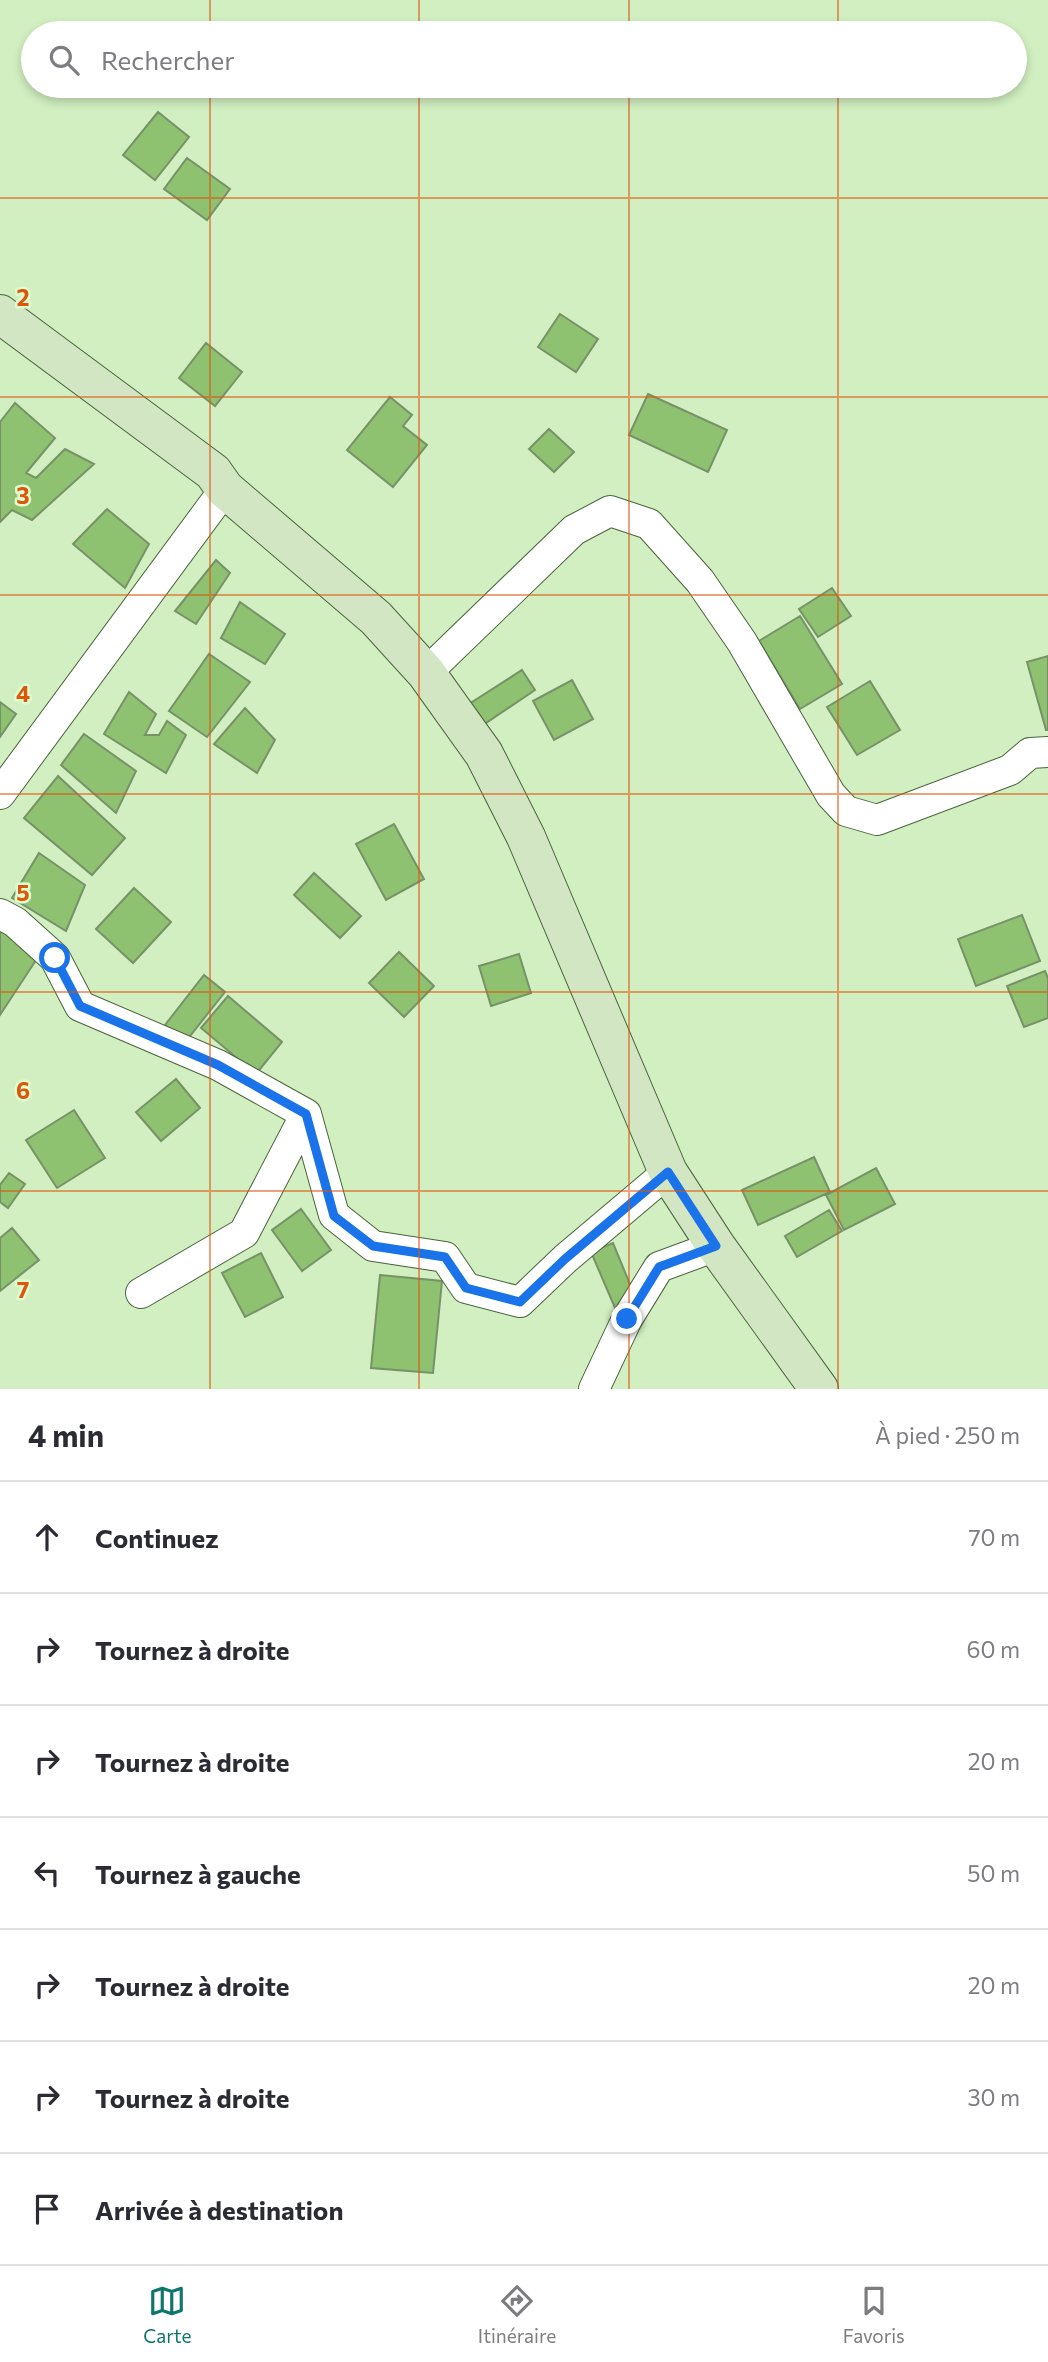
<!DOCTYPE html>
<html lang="fr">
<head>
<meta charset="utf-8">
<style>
  body { margin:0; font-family:Commissioner,sans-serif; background:#f2f2f3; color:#2b2b33 }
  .stop { position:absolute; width:21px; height:21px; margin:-16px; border:5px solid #1a73e8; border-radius:50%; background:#fff }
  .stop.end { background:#1a73e8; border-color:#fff; box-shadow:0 2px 7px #0008 }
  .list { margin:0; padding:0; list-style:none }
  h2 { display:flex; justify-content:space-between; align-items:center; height:91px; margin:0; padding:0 28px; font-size:30px }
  h2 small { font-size:23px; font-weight:400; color:#7c7c81 }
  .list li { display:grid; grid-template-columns:46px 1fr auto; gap:21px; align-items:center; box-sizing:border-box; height:112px; padding:0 28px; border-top:2px solid #e1e1e2 }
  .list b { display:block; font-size:26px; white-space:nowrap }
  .list em { font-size:23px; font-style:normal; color:#7c7c81 }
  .icon { flex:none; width:38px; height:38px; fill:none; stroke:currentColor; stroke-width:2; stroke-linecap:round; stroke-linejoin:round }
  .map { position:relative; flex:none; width:1048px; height:1389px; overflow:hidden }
  .search { position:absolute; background:#fff; box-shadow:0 4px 10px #0003; left:21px; right:21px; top:21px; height:77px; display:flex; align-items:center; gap:18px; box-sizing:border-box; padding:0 24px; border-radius:38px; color:#7c7c81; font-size:26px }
  .sheet { height:875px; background:#fff }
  nav { display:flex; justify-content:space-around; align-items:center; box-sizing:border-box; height:98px; border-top:2px solid #e1e1e2; background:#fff; font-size:19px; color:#7c7c81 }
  nav a { display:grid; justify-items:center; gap:4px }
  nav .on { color:#0f766e }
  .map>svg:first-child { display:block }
</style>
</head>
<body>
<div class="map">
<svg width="1048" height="1389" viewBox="0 0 1048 1389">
  <rect width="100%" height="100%" fill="#d1efc1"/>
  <!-- building -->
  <path fill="#8ec170" stroke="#779268" stroke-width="2" d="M158,112L189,137L155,180L123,155Z
    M187,158L230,189L207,220L164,189Z
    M560,314L598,339L576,372L538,347Z
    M206,343L242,372L215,406L179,378Z
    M648,394L727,430L708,472L629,435Z
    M390,397L412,415L403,426L427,445L393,487L347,450Z
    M15,403L55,438L26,473L36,478L65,449L94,464L32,520L12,510L0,522V422Z
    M549,429L574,452L554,472L529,449Z
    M107,509L149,544L125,588L73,544Z
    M216,560L230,573L196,624L175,611Z
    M832,588L851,616L818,637L799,609Z
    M240,602L285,634L265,664L221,638Z
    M800,616L842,684L800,709L759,641Z
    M209,654L250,682L207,737L169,711Z
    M1048,656V730H1046L1027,662Z
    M522,670L535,690L483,725L469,704Z
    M572,680L593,719L554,740L533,701Z
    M870,681L900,730L857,755L827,707Z
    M129,692L156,714L145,735H159L167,721L186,735L166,773L104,734Z
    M0,702L16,714L0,737Z
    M245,708L275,740L257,773L214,744Z
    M84,734L136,771L116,813L61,765Z
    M58,776L125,838L92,875L24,818Z
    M394,824L424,879L386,900L356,844Z
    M39,853L85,885L66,931L12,898Z
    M314,873L361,916L340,938L294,895Z
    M134,888L171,922L133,963L96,929Z
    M1022,915L1040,961L976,986L958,939Z
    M0,928L40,954L0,1015Z
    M399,952L434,986L404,1017L369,983Z
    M519,954L531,993L491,1006L479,966Z
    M1045,971L1048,978V1018L1024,1027L1007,986Z
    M204,975L225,992L186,1041L165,1025Z
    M228,996L282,1042L256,1074L201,1028Z
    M176,1079L200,1108L161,1141L136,1112Z
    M74,1110L105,1158L57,1188L26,1140Z
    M814,1157L830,1192L758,1225L742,1190Z
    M876,1168L895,1204L844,1230L826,1195Z
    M9,1173L25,1184L8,1208L0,1202V1185Z
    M301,1209L331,1250L302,1271L272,1230Z
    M829,1210L842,1231L797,1257L785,1236Z
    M12,1228L39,1260L0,1291V1238Z
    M613,1243L636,1299L615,1308L591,1252Z
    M261,1253L283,1297L245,1317L222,1273Z
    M380,1275L442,1281L433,1373L371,1368Z"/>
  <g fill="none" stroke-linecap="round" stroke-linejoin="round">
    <!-- street casing -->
    <g stroke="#4a643c" stroke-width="32">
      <path id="street" d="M426,673L574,530L610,511L649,524L700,581L742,642L831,795L846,811L877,820L1010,770L1030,753L1048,752
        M0,794L225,489
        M0,914L15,922L55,958L80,1006L218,1065L306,1114L334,1215L373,1246L445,1257L466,1288L520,1302L565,1259L668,1172
        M141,1293L244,1233L306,1114
        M594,1389L627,1319L659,1267L716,1246"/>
    </g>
    <!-- secondary casing -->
    <g stroke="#4a643c" stroke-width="40">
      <path id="secondary" d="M0,314L213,472L225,489L376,618L426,673L484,754L526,837L668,1172L716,1246L819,1389"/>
    </g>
    <!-- street -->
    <use href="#street" stroke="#fff" stroke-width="30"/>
    <!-- secondary -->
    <use href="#secondary" stroke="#d2e6c4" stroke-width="38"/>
  </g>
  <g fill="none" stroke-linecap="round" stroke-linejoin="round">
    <!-- route -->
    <path stroke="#1a73e8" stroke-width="9" d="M55,958L80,1006L218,1065L306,1114L334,1216L373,1246L445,1257L466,1288L520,1302L565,1259L668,1172L716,1246L659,1267L627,1319"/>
  </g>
  <!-- grid -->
  <path fill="none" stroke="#dd560c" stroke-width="2" stroke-opacity="0.55" d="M210,0V33M419,0V33M629,0V33M838,0V33M210,86V1389M419,86V1389M629,86V1389M838,86V1389M0,198H1048M0,397H1048M0,595H1048M0,794H1048M0,992H1048M0,1191H1048"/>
  <g font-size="23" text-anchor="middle" font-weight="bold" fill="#dd560c" stroke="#defcce" stroke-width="5" stroke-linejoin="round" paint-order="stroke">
    <text x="23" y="306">2</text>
    <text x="23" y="504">3</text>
    <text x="23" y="702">4</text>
    <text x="23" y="901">5</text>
    <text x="23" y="1099">6</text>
    <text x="23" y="1298">7</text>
  </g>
</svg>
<div class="stop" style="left:55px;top:958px"></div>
<div class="stop end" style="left:627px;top:1319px"></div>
<div class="search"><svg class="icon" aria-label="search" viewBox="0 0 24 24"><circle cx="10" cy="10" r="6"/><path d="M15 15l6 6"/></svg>Rechercher</div>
</div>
<section class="sheet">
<h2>4 min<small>À pied · 250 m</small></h2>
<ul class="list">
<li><svg class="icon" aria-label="ahead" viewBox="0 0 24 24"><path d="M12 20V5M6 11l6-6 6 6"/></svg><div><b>Continuez</b></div><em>70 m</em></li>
<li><svg class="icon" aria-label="right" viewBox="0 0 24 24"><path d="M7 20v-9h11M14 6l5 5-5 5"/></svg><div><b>Tournez à droite</b></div><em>60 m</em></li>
<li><svg class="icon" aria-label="right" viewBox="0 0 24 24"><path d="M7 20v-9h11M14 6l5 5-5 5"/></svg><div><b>Tournez à droite</b></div><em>20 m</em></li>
<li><svg class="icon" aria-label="left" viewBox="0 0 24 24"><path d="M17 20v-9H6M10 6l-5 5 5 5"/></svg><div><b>Tournez à gauche</b></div><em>50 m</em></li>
<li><svg class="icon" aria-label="right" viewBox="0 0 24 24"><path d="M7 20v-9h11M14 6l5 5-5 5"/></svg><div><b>Tournez à droite</b></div><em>20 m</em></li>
<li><svg class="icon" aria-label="right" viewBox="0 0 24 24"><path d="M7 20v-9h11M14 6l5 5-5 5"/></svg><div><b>Tournez à droite</b></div><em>30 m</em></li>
<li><svg class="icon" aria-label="arrive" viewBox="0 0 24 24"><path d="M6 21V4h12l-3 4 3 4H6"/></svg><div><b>Arrivée à destination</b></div></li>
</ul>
</section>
<nav>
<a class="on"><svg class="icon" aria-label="map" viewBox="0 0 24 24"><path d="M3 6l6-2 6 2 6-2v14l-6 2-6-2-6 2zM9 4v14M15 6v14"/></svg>Carte</a>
<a><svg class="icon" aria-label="directions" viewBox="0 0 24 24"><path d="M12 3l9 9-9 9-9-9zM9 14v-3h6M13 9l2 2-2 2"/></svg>Itinéraire</a>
<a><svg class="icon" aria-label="saved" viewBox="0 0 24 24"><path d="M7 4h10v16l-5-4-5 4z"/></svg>Favoris</a>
</nav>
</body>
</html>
